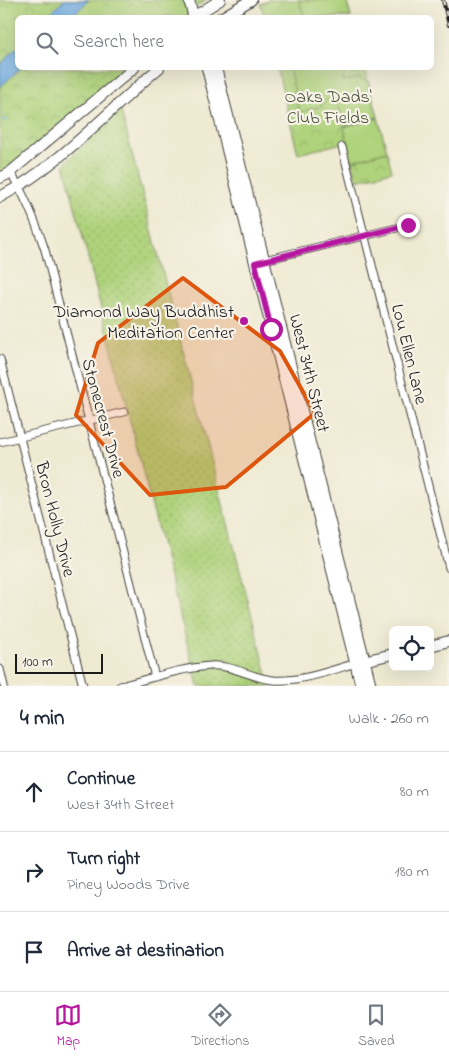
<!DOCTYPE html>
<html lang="en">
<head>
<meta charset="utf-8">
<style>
  body { margin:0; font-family:"Indie Flower",sans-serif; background:#f6f6f7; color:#1f2937 }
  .controls { position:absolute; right:15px; bottom:15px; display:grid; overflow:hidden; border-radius:8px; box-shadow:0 5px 20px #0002 }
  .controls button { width:45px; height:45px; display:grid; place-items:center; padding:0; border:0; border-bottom:1px solid #e0e1e3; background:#fff; color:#1f2937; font:25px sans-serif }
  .scale { position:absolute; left:15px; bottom:12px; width:88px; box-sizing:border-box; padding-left:5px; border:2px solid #1c1c1c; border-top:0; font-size:14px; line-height:18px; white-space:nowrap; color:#1c1c1c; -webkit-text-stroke:4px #f7f3e8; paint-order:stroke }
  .stop { position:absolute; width:15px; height:15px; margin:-11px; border:4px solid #b5179e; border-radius:50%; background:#fff }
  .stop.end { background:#b5179e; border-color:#fff; box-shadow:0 1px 5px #0008 }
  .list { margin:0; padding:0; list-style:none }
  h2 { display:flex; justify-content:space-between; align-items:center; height:65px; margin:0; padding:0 20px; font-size:21px }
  h2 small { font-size:16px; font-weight:400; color:#747a83 }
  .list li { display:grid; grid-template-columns:32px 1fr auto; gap:15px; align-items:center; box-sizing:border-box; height:80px; padding:0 20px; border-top:1px solid #e0e1e3 }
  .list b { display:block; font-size:19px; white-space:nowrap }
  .list p { margin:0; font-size:16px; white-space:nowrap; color:#747a83 }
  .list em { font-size:16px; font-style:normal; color:#747a83 }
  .icon { flex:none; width:28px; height:28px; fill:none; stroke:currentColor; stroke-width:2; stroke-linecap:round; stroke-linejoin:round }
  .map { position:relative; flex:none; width:449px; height:686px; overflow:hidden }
  .search { position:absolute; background:#fff; box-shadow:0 5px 20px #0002; left:15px; right:15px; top:15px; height:55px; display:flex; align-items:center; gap:12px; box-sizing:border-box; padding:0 18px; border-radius:8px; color:#747a83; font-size:19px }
  .sheet { height:305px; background:#fff }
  nav { display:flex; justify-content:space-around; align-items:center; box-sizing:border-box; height:70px; border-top:1px solid #e0e1e3; background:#fff; font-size:14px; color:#747a83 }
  nav a { display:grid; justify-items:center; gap:2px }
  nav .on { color:#b5179e }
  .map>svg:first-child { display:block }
</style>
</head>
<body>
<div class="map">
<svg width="449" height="686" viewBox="0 0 449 686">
  <defs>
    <pattern id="grass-dots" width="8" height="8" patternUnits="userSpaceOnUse" patternTransform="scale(1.25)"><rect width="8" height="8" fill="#afd27b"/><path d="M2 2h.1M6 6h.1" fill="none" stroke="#96b46a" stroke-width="1.8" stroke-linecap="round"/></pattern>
    <pattern id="park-crowns" width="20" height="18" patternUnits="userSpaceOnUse" patternTransform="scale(1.25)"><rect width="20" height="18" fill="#afd27b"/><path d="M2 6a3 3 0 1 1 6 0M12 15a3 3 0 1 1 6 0" fill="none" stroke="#96b46a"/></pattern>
  </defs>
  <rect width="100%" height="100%" fill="#f7f3e8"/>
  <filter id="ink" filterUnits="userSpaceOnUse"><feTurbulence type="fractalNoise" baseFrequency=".02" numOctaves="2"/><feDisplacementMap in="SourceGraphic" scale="10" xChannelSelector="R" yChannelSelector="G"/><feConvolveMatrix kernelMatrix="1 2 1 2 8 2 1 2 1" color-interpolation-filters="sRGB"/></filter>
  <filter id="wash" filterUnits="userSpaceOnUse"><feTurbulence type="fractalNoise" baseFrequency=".0096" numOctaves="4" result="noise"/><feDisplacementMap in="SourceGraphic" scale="20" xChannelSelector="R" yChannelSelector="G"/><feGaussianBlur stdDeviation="1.12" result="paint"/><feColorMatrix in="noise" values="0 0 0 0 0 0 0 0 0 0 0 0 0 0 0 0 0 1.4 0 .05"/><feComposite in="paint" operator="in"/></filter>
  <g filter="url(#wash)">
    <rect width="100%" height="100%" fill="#efead2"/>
    <!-- grass -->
    <path fill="url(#grass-dots)" stroke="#66774c" d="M120,107L270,686H198L64,164Z"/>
    <!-- park -->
    <path fill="url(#park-crowns)" stroke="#66774c" d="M0,0H207L189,11L186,17L18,18V68H128L0,175Z
      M269,0H346L351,17H265L260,4Z
      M277,68H365L392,171L357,180L347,142L298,154Z"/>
    <!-- pitch -->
    <path fill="#afd27b" stroke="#66774c" d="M299,0H346L351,17H304Z
      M289,68H345L343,81L359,78L368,82L378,117L344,126L335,94L319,107L300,112Z
      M378,118L387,151L352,161L344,127Z"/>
    <!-- water -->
    <path fill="#6fabe1" stroke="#46647e" d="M64,0H89L71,17H47Z
      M17,47L18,68H21L0,87V65Z"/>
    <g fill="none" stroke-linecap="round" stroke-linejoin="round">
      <!-- stream -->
      <path stroke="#6fabe1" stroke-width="2" d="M3,119L6,121"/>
    </g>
  </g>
  <g filter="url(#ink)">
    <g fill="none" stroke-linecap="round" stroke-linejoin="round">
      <!-- street casing -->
      <g stroke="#3c3b37" stroke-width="9">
        <path id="street" d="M342,147L449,568
          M10,172C26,196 36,223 45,250L155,677
          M260,261L413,224
          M0,359L83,686
          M0,442L124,412
          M0,669L4,686
          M120,686C149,679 180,668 210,666C232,664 251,678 273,680C301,682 329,671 356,663"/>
      </g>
      <!-- secondary casing -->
      <g stroke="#3c3b37" stroke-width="12">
        <path id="secondary" d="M189,0L194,18
          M192,18L220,0
          M221,18L251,0
          M207,68L258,275L361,686
          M216,68L371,686
          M0,178L8,174L134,68
          M0,197C58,167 109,110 159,68
          M430,646L449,641
          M359,662L393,654"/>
      </g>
      <!-- street -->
      <use href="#street" stroke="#fff" stroke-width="7"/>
      <!-- secondary -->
      <use href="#secondary" stroke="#fff" stroke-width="10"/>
      <!-- rail casing -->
      <g stroke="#1c1c1c" stroke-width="4">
        <path id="rail" d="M443,0L449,25"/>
      </g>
      <!-- rail -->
      <use href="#rail" stroke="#f7f3e8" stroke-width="2" stroke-dasharray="5.5" stroke-linecap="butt"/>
    </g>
  </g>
  <g fill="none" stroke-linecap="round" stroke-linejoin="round" filter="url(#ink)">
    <!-- route -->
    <path stroke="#b5179e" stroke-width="6" d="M271,329L255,263L408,225"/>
  </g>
  <!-- marked area -->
  <path fill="#de560d" fill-opacity="0.2" stroke="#de560d" stroke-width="4" stroke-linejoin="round" d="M183,278L280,351L315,413L226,487L150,495L76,415L98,343Z"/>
  <!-- markers -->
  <circle fill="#b5179e" stroke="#f7f3e8" stroke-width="2" cx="244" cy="321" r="5"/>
  <g text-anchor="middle" stroke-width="4.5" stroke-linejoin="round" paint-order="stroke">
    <!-- park labels -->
    <g font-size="18" fill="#485338" stroke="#f7f3e8">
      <text x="328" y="102">Oaks Dads'<tspan x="328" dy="21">Club Fields</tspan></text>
    </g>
    <!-- poi labels -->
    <g font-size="18" fill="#1c1c1c" stroke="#f7f3e8" text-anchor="end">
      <text x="234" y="317">Diamond Way Buddhist<tspan x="234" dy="21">Meditation Center</tspan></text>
    </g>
    <!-- street labels -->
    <g font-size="18" fill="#1c1c1c" stroke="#f7f3e8">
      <text transform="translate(410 354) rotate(76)" y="6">Lou Ellen Lane</text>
      <text transform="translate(310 373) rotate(76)" y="6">West 34th Street</text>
      <text transform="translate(104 418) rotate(75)" y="6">Stonecrest Drive</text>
      <text transform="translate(56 519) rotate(76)" y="6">Bron Holly Drive</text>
    </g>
  </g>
</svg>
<div class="controls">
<button><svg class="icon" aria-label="locate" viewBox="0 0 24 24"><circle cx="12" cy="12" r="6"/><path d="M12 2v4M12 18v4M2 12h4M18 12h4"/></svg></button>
</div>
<div class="scale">100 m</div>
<div class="stop" style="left:271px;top:329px"></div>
<div class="stop end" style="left:408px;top:225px"></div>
<div class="search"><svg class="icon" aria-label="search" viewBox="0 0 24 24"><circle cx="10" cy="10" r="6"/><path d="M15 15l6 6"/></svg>Search here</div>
</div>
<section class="sheet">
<h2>4 min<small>Walk · 260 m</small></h2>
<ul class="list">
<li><svg class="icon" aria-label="ahead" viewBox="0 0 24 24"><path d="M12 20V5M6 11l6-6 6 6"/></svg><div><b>Continue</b><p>West 34th Street</p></div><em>80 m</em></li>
<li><svg class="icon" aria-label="right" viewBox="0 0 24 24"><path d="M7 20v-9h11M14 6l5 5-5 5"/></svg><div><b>Turn right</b><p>Piney Woods Drive</p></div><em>180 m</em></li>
<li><svg class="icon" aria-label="arrive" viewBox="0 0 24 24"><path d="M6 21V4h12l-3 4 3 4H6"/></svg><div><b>Arrive at destination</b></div></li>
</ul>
</section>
<nav>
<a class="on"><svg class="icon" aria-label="map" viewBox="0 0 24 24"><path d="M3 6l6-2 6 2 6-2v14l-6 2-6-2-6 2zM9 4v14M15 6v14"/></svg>Map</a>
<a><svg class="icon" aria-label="directions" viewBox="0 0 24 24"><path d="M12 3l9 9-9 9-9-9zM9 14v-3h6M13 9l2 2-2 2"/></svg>Directions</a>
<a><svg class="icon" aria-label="saved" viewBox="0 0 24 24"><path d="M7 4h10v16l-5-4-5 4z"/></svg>Saved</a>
</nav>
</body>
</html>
